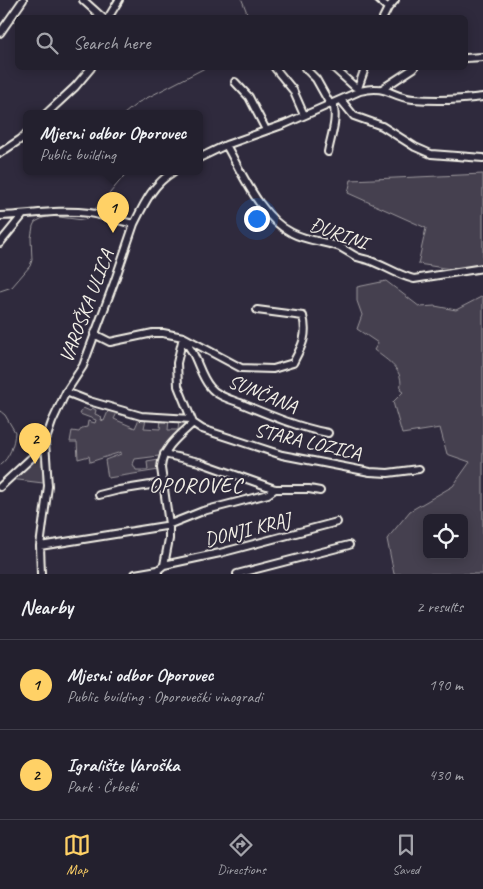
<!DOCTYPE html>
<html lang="en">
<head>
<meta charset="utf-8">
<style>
  body { margin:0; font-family:Caveat,sans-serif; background:#2b2836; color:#f1f3f6 }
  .controls { position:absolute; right:15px; bottom:15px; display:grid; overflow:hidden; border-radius:8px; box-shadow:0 2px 12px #0003 }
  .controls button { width:45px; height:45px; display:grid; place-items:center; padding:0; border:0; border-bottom:1px solid #403e4a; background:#23202e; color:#f1f3f6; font:25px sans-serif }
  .you { position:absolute; left:256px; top:218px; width:18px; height:18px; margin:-12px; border:4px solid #fff; border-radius:50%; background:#1a73e8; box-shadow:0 0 0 8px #1a73e833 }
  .badge { display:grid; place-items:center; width:32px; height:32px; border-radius:50%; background:#ffd166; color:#111; font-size:16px; font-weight:700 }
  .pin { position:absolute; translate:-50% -41px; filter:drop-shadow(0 1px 2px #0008) }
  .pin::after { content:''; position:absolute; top:26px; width:18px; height:15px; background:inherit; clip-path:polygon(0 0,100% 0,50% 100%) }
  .popup { position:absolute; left:23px; top:110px; width:180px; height:65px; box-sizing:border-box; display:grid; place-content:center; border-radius:8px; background:#23202e; filter:drop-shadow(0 1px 4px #0005); font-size:16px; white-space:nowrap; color:#a3a3aa }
  .popup b { font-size:19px; color:#f1f3f6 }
  .popup::after { content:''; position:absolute; left:50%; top:100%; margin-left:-10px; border:10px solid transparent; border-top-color:#23202e }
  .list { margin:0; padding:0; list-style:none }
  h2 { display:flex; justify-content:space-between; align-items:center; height:65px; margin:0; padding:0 20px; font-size:21px }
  h2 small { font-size:16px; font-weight:400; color:#a3a3aa }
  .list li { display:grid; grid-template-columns:32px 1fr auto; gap:15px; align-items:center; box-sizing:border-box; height:90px; padding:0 20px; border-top:1px solid #403e4a }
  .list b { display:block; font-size:19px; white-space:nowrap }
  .list p { margin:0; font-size:16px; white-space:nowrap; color:#a3a3aa }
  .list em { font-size:16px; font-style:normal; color:#a3a3aa }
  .icon { flex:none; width:28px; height:28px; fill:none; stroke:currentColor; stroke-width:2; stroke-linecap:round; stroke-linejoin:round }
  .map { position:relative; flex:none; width:483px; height:574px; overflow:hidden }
  .search { position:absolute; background:#23202e; box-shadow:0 2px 12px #0003; left:15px; right:15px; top:15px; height:55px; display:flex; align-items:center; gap:12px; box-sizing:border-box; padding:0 18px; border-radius:8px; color:#a3a3aa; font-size:19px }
  .sheet { height:245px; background:#23202e }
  nav { display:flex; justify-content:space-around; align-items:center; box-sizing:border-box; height:70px; border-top:1px solid #403e4a; background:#23202e; font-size:14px; color:#a3a3aa }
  nav a { display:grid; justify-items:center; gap:2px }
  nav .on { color:#ffd166 }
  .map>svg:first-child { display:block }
</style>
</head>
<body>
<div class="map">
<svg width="483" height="574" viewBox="0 0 483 574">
  <rect width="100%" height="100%" fill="#2f2a3d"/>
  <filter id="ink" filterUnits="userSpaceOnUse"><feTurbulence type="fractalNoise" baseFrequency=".02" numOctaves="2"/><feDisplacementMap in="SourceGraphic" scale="10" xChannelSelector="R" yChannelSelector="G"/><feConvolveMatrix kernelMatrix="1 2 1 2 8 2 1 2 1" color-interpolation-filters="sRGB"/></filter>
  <g filter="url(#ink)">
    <!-- green -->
    <path fill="#454050" stroke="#9c989c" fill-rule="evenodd" d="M483,174V271H464L418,264L426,228L348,193L351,180Z
      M386,281L420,307L435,306L456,310L483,296V574H394L387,539L410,511L453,486L470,462L447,454L440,428L402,434L393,402L403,392L400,390C405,370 388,361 374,350L378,343L357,329L362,315L357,301V287ZM427,518H464V555H427Z
      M83,408L90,411L92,408L96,410L95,414L102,417L101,420L104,421L109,409L118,411L114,419L135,428L139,419H146L144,428L160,429L161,419H169L168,430H178L179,420L188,421V423L159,456L135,459L133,464L136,470H148L147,462L159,460V470L108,478L105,460L121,454V452L90,462L89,456L78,459L77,442H70L72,431L79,432L82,428L87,427L88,421L95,423L96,420L80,414Z
      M44,448L43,483L10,479Z"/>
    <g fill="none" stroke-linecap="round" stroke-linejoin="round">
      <!-- stream -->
      <path stroke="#a19ea0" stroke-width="1" d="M242,0L249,18
        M124,114L139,102L205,68
        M93,211L110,193L127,172
        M0,291L12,287L30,266L32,260L31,238L33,226L35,222L43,218L51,216L83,220L87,219L89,216
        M0,411L5,415L15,432C14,444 10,458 0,465"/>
      <!-- minor casing -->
      <g stroke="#f4f1e8" stroke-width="10">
        <path id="minor" d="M83,0L103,18
          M379,0L388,8
          M108,18L119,0
          M383,18L388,8L395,0
          M0,33L23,0
          M466,58L483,57
          M275,68L293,90L304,115
          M305,68L316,79L330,104
          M334,68L355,87L358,88
          M235,82L249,97L266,130
          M382,89L414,68
          M359,90L358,88L365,68
          M341,100L354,116L382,126L415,147L431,154L483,158
          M46,114L75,87L91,68
          M226,145C242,173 261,218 292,233C307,241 324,241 340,247C346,250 351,254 357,257C360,258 364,259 368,260C384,265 397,275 414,279L483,268
          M328,152C331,136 338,119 333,103
          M0,153L21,139L27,133
          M199,158L226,145L285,124L360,91C388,84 390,97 413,99C436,101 460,100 483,97
          M0,216C30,215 59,209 89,213C104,215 119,221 134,224C144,204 153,184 173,172
          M0,243L22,216
          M94,334L110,342L153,333H163L183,337L241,368L273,369L293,363C302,346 308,336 303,316L257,310
          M183,340C197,352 198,373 210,387C217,396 230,399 240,403C269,415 297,427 328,433
          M66,392L89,401L141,416L191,419
          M193,423L202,429L282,455L370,472L388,473L419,469
          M164,454L199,462L275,489H309L320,491
          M0,487L40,450L45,442
          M99,495L119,490L163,483
          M40,546L165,526L203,511L268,494L275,489
          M164,565L220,553L337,522
          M41,574L40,546L48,486L45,442L52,422L66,392L83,366L115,280L134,224
          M135,574L158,570
          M158,574V570L164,565L169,539V524L161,468C162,448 180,435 193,423L178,386L177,363L183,337
          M237,574L349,545"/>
      </g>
      <!-- minor -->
      <use href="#minor" stroke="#2f2a3d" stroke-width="6"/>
    </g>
  </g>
  <g text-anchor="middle" stroke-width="4" stroke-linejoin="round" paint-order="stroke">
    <!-- street labels -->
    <g font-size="20" fill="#f4f1e8" stroke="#2f2a3d">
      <text transform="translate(339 233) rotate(20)" y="7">ĐURINI</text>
      <text transform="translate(86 306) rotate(-69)" y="7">VAROŠKA ULICA</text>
      <text transform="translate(263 393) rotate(22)" y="7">SUNČANA</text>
      <text transform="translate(308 441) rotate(13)" y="7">STARA LOZICA</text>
      <text transform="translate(247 529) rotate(-14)" y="7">DONJI KRAJ</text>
    </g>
    <!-- quarter labels -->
    <g font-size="22" letter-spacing="1" fill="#f4f1e8" stroke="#2f2a3d">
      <text x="196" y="492">OPOROVEC</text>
    </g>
  </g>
</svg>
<div class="controls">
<button><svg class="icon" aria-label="locate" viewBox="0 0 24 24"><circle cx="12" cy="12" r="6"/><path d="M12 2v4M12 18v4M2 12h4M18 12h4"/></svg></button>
</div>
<div class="you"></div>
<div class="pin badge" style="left:113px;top:233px">1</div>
<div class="popup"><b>Mjesni odbor Oporovec</b>Public building</div>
<div class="pin badge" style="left:35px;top:464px">2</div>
<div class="search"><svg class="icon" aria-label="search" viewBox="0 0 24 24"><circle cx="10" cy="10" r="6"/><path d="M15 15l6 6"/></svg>Search here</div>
</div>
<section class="sheet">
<h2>Nearby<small>2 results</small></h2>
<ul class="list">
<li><span class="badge">1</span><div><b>Mjesni odbor Oporovec</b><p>Public building · Oporovečki vinogradi</p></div><em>190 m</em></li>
<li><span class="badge">2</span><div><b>Igralište Varoška</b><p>Park · Črbeki</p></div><em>430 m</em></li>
</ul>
</section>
<nav>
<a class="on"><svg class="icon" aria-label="map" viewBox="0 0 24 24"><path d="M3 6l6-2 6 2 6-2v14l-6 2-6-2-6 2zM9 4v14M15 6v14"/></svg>Map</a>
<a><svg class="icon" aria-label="directions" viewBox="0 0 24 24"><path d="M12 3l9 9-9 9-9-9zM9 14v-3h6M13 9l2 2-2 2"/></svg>Directions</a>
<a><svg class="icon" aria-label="saved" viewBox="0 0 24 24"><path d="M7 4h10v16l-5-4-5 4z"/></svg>Saved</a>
</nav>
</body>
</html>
